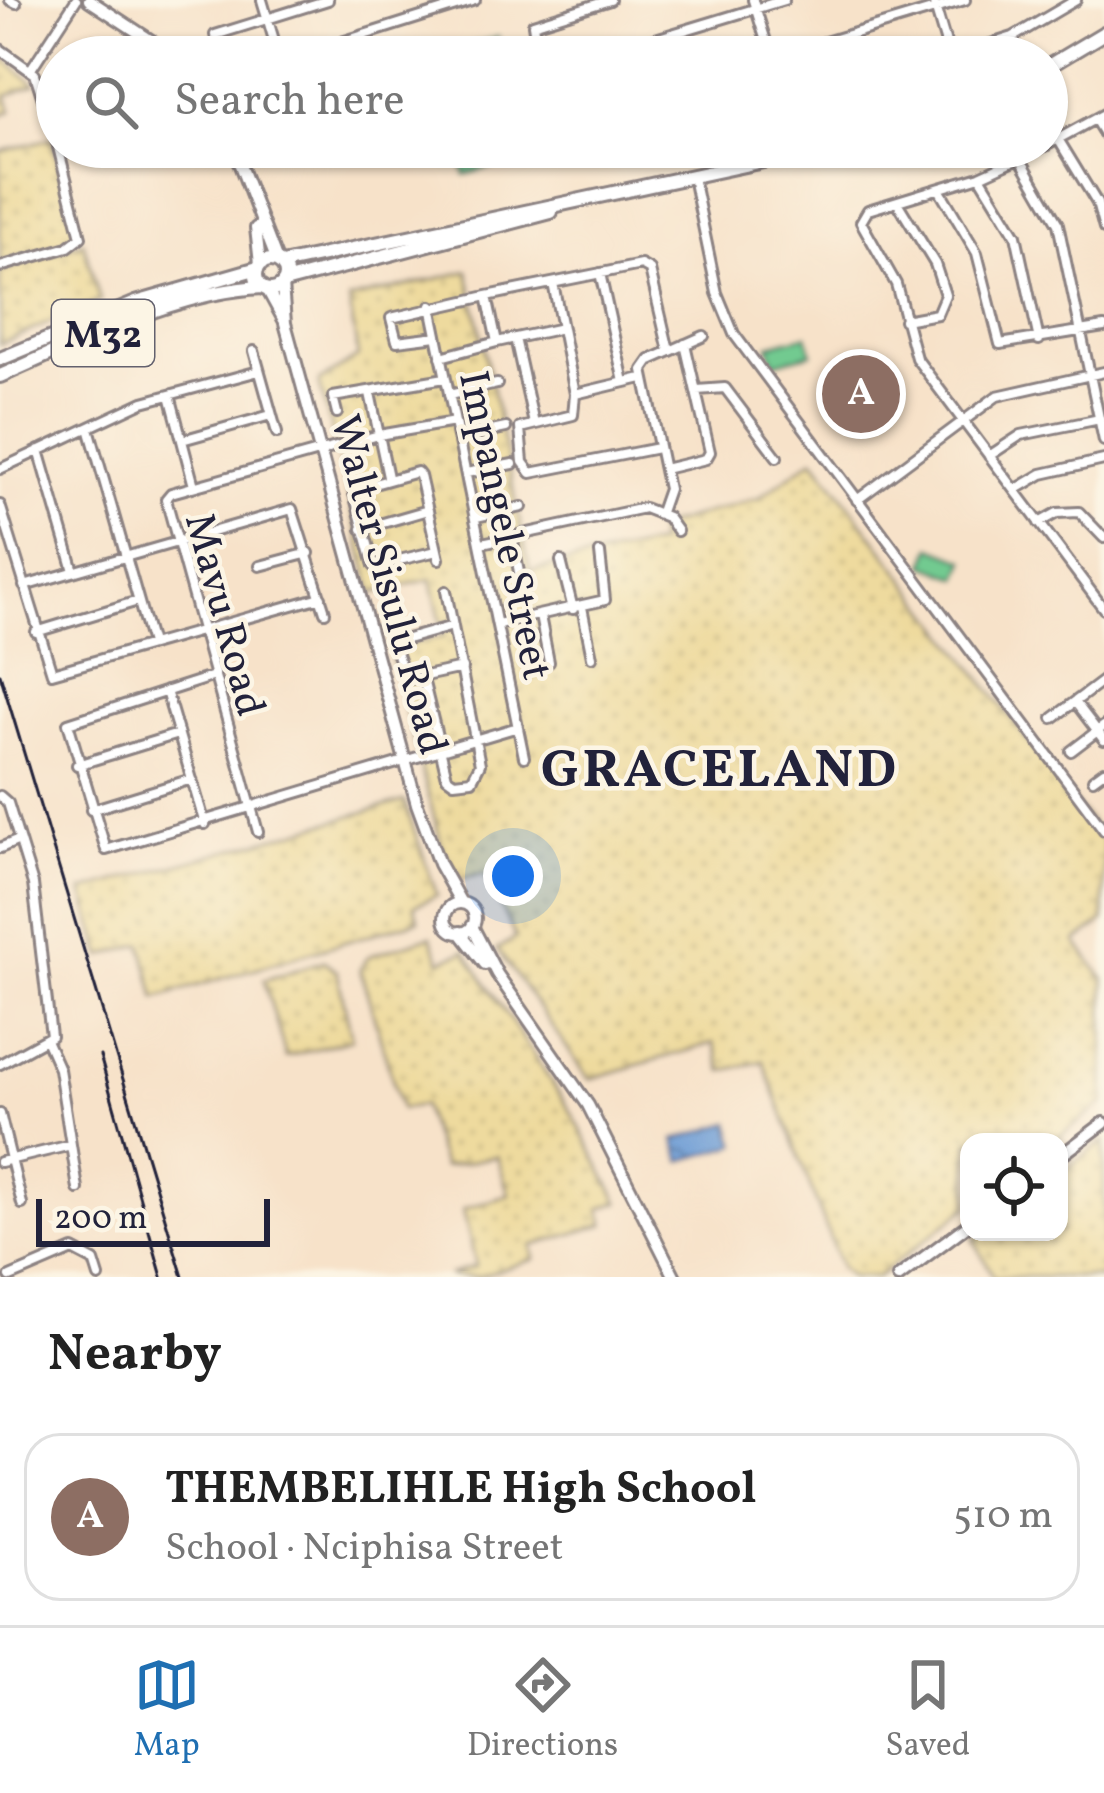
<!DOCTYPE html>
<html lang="en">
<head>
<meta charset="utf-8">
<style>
  body { margin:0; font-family:Vollkorn,serif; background:#f2f2f2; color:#222 }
  .controls { position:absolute; right:36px; bottom:36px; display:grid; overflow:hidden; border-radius:24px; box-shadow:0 3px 9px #0004 }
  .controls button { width:108px; height:108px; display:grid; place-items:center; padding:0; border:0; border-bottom:3px solid #e0e0e0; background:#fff; color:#222; font:60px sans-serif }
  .scale { position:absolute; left:36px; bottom:30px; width:234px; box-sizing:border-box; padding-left:12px; border:6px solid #22223b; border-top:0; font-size:33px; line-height:42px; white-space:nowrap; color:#22223b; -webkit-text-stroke:9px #fcf5e5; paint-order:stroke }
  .you { position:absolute; left:513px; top:876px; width:42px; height:42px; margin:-30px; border:9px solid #fff; border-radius:50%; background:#1a73e8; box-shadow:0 0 0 18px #1a73e833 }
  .badge { display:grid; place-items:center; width:78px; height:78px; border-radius:50%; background:#1f6fb2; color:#fff; font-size:39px; font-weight:700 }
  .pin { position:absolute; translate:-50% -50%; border:6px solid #fff; box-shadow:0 3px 12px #0006 }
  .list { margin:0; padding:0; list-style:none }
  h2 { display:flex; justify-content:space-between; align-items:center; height:156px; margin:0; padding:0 48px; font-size:51px }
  h2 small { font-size:39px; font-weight:400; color:#767676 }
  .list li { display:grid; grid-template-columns:78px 1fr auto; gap:36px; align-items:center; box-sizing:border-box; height:168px; margin:0 24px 24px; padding:0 24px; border:3px solid #e0e0e0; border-radius:36px }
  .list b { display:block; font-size:45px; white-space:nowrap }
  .list p { margin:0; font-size:39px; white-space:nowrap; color:#767676 }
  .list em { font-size:39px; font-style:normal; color:#767676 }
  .icon { flex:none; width:66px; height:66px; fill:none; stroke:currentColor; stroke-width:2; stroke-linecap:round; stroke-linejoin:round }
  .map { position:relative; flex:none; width:1104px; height:1277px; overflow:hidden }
  .search { position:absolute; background:#fff; box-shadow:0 3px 9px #0004; left:36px; right:36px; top:36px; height:132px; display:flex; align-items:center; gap:30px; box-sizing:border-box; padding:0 42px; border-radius:66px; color:#767676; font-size:45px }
  .sheet { height:348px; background:#fff }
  nav { display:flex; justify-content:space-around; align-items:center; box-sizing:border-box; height:168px; border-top:3px solid #e0e0e0; background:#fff; font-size:33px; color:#767676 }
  nav a { display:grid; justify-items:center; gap:6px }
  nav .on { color:#1f6fb2 }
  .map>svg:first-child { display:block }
</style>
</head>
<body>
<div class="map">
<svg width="1104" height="1277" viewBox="0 0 1104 1277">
  <defs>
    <pattern id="sand-dots" width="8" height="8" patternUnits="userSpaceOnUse" patternTransform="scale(3)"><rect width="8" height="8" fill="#eeda9e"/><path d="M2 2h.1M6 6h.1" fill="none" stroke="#ccbb89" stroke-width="1.8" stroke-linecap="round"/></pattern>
    <pattern id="water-waves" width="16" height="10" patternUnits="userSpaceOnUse" patternTransform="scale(3)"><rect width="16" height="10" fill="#6d9cd5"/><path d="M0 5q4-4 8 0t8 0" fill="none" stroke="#597fae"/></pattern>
  </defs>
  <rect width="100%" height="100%" fill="#fcf5e5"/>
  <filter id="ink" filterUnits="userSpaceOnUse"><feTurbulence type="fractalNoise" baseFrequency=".00833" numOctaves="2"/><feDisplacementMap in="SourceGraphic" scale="24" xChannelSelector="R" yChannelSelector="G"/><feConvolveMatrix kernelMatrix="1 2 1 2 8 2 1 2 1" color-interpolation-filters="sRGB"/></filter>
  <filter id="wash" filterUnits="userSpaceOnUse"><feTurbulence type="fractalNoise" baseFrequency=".004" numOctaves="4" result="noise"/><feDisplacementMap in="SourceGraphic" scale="48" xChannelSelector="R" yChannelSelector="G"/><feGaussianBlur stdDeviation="2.7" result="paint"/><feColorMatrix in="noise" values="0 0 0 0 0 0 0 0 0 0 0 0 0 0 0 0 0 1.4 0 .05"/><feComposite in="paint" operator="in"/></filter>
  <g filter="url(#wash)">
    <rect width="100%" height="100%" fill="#f7e2c9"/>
    <!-- grass -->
    <path fill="#72ca90" stroke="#4a7666" stroke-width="3" d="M498,37L503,57H431V56Z
      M457,147H529L531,156L465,175Z
      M807,335L812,353L774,363L769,345Z
      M932,547L966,560L959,578L925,565Z"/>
    <!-- sand -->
    <path fill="url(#sand-dots)" stroke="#887e6c" stroke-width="3" d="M0,55L35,84L7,96L11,111L0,115Z
      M51,138L78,231L71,241L0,263V152Z
      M83,242L100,301L0,344V272Z
      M468,271L530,571L658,544L657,528L759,498L814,458L1104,841V921L1076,942L1104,979V1103L1053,1142H969V1206L877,1277H851L841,1268L763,1061L723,1071L714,1043L589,1079L497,949L516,938L484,874L457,879L443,850L389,649L444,636L431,579L373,593L319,382L358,357L349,300Z
      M404,801L437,895L414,906L419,920L156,998L142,944L103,956L83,891Z
      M431,936L441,961L465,951L573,1115L619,1202L600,1209L605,1224L532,1246L535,1259L478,1277L449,1275L476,1266L463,1209L509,1195L497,1156L443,1167L422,1105L401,1109L360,969L369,956Z
      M324,961L337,971L352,1039L286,1057L264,980Z
      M1104,1141V1277H994L974,1240L985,1232H1059V1175Z"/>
    <!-- water -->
    <path fill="url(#water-waves)" stroke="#485f88" stroke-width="3" d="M730,1123L737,1145L682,1161L675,1140Z"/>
  </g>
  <g filter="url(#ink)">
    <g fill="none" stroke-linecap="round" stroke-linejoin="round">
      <!-- street casing -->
      <g stroke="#8c8282" stroke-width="14">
        <path id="street" d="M10,0L16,3
          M262,0L279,57
          M753,0L771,57
          M933,0L950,57
          M215,35L328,0
          M0,49L35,74L57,143
          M294,57L475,0
          M538,57L533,24L610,0
          M596,57L784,0
          M775,57L965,0
          M950,57L1013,37L1076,0
          M31,69L76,0
          M1095,119L1104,134
          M1058,139L1097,203L1104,229
          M1047,145L1104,114
          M564,147L573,160L634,147
          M1043,147L980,176L868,210L861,222L896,284L916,358L1104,609
          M1020,158L1058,224L1104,441
          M980,176L1016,235L1039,340
          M693,177L717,293L734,334L1104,830
          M939,189L977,253L1000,344L1104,327
          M897,202L935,264L945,295L937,314L904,320
          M0,267L68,247L81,237L58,147
          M600,273L624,382
          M553,283L575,394
          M431,306L524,757
          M562,328L497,342L487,296L641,265L650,270L669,351
          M437,336L397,341L391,318L487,296
          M515,338L534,424
          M254,351L277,433
          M441,357L497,342
          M642,378L575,394L573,415L520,428L523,462L531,473L658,448
          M697,390L725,388L777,457
          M370,393L388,477
          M170,395L194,486
          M449,395L497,384
          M337,413L333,397L445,378
          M89,428L151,644
          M458,438L506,428
          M182,440L271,415
          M39,450L74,571
          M989,456L1021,435L1100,419
          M0,469L143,402L259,371
          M664,469L706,459L710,452L685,344
          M466,473L513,464
          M1015,490L1042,474L1104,460
          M857,500L997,396L1104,372
          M0,505L52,673L321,597
          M660,512L668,489L643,370L650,360L704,336
          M476,517L522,507
          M1039,523L1057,513L1079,512L1104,538
          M362,529L428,510
          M512,537L523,592
          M482,543L644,508L667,517L677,531
          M437,551L374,566L353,490L417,472L420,476L439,559
          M561,561L573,609
          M260,566L309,553
          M24,586L292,509L325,612
          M582,607L592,657
          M540,616L549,662
          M498,624L605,600L600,553
          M453,626L400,641L395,649L406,680L462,668
          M36,632L138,601
          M211,677L68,723L106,850L518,727
          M423,679L447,777L454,782L472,780L480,764L446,591
          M166,691L205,824
          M1075,702L1104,740
          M1053,718L1104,680
          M1071,751L1104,726
          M77,765L178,734
          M1093,779L1104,771
          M0,796L8,803L33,884L51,1036L0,1064
          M91,810L192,779
          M258,832L166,499L171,493L379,435L455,422
          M0,848L19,840
          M47,1042L59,1069L78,1189
          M0,1114L22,1204
          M0,1162L67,1146
          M10,1277L73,1250L94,1261L99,1277"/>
      </g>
      <!-- secondary casing -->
      <g stroke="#8c8282" stroke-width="16">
        <path id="secondary" d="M89,0L176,57
          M233,147L277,261
          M256,228L260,264
          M282,285L285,323L417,804L439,864L461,903
          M267,289L284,320
          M445 918a15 15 0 1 1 30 0a15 15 0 1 1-30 0Z
          M472,926L497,974L588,1105L675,1277
          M460,932L485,964
          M1059,1157L1104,1123
          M898,1277L969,1224"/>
      </g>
      <!-- primary casing -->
      <g stroke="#8c8282" stroke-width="18">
        <path id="primary" d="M1047,67L1104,33
          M256 275a15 15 0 1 1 30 0a15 15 0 1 1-30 0Z
          M282,264L828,147
          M284,282L551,212
          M0,359L136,303L258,268
          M0,376C83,341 173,291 263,287"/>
      </g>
      <!-- street -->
      <use href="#street" stroke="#fff" stroke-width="8"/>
      <!-- secondary -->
      <use href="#secondary" stroke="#fff" stroke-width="10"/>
      <!-- primary -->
      <use href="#primary" stroke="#fff" stroke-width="12"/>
      <!-- rail -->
      <path stroke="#22223b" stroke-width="3" d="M0,674L183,1277
        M100,1056L162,1277"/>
    </g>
  </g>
  <g text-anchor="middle" stroke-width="9" stroke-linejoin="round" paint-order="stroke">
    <!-- shield labels -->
    <rect fill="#fcf5e5" stroke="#63616e" stroke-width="3" x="52" y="300" width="102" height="66" rx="9"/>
    <g font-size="39" font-weight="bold" fill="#22223b">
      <text x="103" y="347">M32</text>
    </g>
    <!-- street labels -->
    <g font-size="42" fill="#22223b" stroke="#fcf5e5">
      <text transform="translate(507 525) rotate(78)" y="15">Impangele Street</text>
      <text transform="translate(391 584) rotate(75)" y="15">Walter Sisulu Road</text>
      <text transform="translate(227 614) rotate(75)" y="15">Mavu Road</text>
    </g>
    <!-- district labels -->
    <g font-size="54" font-weight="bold" letter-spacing="3" fill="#22223b" stroke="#fcf5e5">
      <text x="720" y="786">GRACELAND</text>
    </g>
  </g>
</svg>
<div class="controls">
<button><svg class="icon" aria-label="locate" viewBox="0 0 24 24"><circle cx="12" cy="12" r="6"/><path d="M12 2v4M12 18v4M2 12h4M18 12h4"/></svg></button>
</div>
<div class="scale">200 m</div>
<div class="you"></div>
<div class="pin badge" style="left:861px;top:394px;background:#8d6e63">A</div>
<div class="search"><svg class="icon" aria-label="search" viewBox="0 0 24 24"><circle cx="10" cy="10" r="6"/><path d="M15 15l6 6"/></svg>Search here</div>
</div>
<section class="sheet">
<h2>Nearby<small></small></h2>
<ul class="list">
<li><span class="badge" style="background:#8d6e63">A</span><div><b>THEMBELIHLE High School</b><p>School · Nciphisa Street</p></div><em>510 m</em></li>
</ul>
</section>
<nav>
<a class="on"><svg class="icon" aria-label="map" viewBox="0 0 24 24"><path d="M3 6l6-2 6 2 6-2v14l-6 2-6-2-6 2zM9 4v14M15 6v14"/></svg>Map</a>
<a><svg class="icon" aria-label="directions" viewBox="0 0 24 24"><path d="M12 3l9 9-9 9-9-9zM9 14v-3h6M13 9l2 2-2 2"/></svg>Directions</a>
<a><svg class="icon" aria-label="saved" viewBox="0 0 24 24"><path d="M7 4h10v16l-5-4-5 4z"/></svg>Saved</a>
</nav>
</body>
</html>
